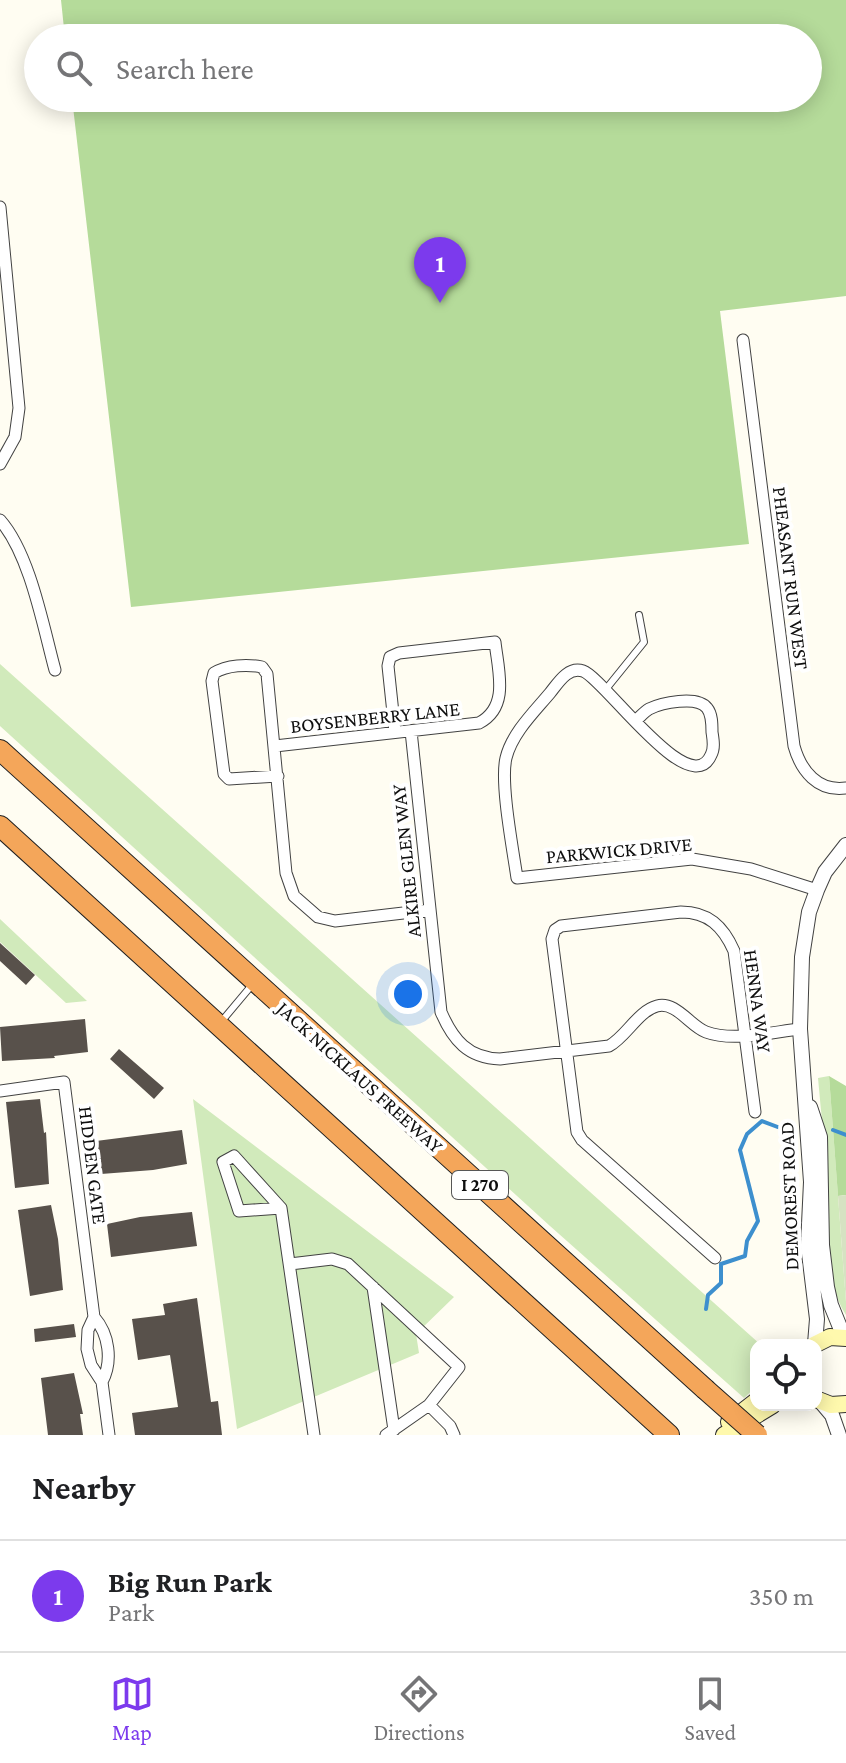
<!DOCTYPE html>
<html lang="en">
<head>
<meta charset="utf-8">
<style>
  body { margin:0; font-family:"Crimson Pro",serif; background:#f2f2f2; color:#202124 }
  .controls { position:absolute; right:24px; bottom:24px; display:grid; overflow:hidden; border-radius:16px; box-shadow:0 4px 20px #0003 }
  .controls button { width:72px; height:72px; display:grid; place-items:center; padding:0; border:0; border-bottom:2px solid #e0e0e0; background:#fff; color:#202124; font:40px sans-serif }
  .you { position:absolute; left:408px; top:994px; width:28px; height:28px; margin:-20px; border:6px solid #fff; border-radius:50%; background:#1a73e8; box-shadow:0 0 0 12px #1a73e833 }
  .badge { display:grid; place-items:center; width:52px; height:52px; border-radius:50%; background:#7c3aed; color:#fff; font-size:26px; font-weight:700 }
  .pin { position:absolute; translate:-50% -66px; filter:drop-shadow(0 2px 4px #0008) }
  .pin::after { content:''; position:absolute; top:42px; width:28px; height:24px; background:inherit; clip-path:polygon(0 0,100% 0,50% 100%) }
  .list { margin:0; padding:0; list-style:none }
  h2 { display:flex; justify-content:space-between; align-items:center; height:104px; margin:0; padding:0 32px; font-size:34px }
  h2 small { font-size:26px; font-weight:400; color:#757577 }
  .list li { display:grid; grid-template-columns:52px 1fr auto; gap:24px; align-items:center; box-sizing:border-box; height:112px; padding:0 32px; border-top:2px solid #e0e0e0 }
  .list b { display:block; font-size:30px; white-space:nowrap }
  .list p { margin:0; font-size:26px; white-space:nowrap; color:#757577 }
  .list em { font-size:26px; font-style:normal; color:#757577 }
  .icon { flex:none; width:44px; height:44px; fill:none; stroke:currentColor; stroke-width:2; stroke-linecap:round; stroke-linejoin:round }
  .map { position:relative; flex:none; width:846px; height:1435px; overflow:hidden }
  .search { position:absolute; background:#fff; box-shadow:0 4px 20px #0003; left:24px; right:24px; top:24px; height:88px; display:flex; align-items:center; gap:20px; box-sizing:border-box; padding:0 28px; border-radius:44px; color:#757577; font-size:30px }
  .sheet { height:216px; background:#fff }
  nav { display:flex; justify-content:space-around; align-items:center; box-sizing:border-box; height:112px; border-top:2px solid #e0e0e0; background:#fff; font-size:22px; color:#757577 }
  nav a { display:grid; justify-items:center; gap:4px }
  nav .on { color:#7c3aed }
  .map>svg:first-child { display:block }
</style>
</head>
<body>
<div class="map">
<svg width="846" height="1435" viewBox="0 0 846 1435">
  <rect width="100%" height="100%" fill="#fffdf2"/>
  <!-- green -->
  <path fill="#d1eabb" d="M0,664L761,1345H756V1387L744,1398L550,1226L0,726Z
    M0,919L87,1001L66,1003L0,942Z
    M829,1076L846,1302V1315C822,1277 830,1231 828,1189C826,1152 821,1115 818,1078Z
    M193,1099L454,1297L416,1334L419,1353L237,1429Z"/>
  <!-- forest -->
  <path fill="#b5db9a" d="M61,0H846V296L720,311L749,544L131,607L72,98H808V38H65Z
    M829,1076L846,1086V1195L838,1196Z"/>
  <!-- cemetery -->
  <path fill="#d6e2c2" d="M846,1195V1302L838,1196Z"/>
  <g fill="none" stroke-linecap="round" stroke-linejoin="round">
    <!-- stream -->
    <path stroke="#3d8fce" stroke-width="4" d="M833,1130L846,1135
      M706,1309L708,1295L721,1283V1264L745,1256L747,1241L758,1221L740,1150L747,1134L762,1121L783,1129"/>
  </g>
  <!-- building -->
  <path fill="#58514b" d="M0,943L35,975L26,985L0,961Z
    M85,1019L88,1052L54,1056L55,1058L2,1061L0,1027Z
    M119,1049L164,1088L154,1099L110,1059Z
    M40,1099L44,1133L46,1132L49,1184L15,1188L6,1102Z
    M182,1130L187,1164L153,1170L101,1174L96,1141Z
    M51,1205L58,1239L63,1290L30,1296L18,1210Z
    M192,1212L197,1246L111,1257L107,1224L140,1217Z
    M197,1298L211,1402L218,1401L222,1435H135L132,1413L178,1407L170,1355L138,1360L132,1319L165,1315L163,1304Z
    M74,1324L76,1337L35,1342L34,1329Z
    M74,1373L83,1414H80L83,1435H48L41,1378Z"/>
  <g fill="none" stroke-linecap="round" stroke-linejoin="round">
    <!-- service casing -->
    <g stroke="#424242" stroke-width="8">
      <path id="service" d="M606,689L644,642L639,615
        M221,1022L252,985"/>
    </g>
    <!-- minor casing -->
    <g stroke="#424242" stroke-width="13">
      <path id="minor" d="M0,207L19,408L15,437L0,464
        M743,340L794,746C801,771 818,792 846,788
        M0,520C30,554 43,626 55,670
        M635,721C640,717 644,712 649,709C661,703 697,695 707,708C712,714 712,724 712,732C713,739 715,748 711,755C690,803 604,678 583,671C568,666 558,683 550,693C535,711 512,733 506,758C500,783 513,850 517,878L692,859L751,869L817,890
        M411,731L441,1012C453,1040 468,1058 500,1059L609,1046C626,1037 638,1011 657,1006C676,1001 690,1026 706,1032C733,1042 772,1032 800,1029
        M275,746L479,723C510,707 498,670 495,642L399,653L390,657L388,666L395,732
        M278,776L229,779L224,774L212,681L214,673C227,665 247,664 262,667L267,674L286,873L294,896L318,917L335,921L429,910
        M0,1091L64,1082L94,1317C109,1334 113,1361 102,1382
        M281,1208L239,1211L223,1162L234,1156L281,1208L314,1435
        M715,1258L582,1140L577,1132L552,939L555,930L561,926L681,912C708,912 723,926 734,951L755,1112
        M290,1264L332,1259L348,1264L459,1367L429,1405
        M373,1287L394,1430
        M94,1317L88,1330L87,1349L91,1365L102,1382L109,1435
        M386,1435L429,1405L450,1426L454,1435"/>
    </g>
    <!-- tertiary casing -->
    <g stroke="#424242" stroke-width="16">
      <path id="tertiary" d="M810,1107L820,1137L822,1245L827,1287L831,1305L844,1337
        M815,1344L817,1319L808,1245L811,1182L800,1029L802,957L809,912L817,890L825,872L846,845
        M821,1402L832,1415L839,1435"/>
    </g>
    <!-- secondary casing -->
    <g stroke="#313131" stroke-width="18">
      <path id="secondary" d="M814,1345L830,1337L846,1338
        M816,1399L831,1405L846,1404
        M729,1422L756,1401
        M724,1435L773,1405"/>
    </g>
    <!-- motorway casing -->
    <g stroke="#202020" stroke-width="22">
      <path id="motorway" d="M0,750L705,1389
        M0,826L669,1435"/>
    </g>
    <!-- service -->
    <use href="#service" stroke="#fff" stroke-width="6"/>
    <!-- minor -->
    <use href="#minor" stroke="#fff" stroke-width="11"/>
    <!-- tertiary -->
    <use href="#tertiary" stroke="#fff" stroke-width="14"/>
    <!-- secondary -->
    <use href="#secondary" stroke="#fff9ad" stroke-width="16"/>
    <!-- motorway -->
    <use href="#motorway" stroke="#f4a65a" stroke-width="20"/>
    <!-- motorway-bridge casing -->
    <g stroke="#202020" stroke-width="22" stroke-linecap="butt">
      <path id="motorway-bridge" d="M705,1389L757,1435"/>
    </g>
    <!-- motorway-bridge -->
    <use href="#motorway-bridge" stroke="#f4a65a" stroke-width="20"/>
  </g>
  <g text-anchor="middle" stroke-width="8" stroke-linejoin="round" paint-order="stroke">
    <!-- shield labels -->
    <rect fill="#fff" stroke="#575757" stroke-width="2" x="452" y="1171" width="56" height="28" rx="6"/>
    <g font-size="18" font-weight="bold" fill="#0f0f0f">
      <text x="480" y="1191">I 270</text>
    </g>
    <!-- street labels -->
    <g font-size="20" fill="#0f0f0f" stroke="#fff">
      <text transform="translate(791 578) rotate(83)" y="7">PHEASANT RUN WEST</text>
      <text transform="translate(375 717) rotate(-6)" y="7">BOYSENBERRY LANE</text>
      <text transform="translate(619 850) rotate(-5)" y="7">PARKWICK DRIVE</text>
      <text transform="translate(406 861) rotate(-96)" y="7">ALKIRE GLEN WAY</text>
      <text transform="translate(758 1001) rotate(82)" y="7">HENNA WAY</text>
      <text transform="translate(360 1077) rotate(42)" y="7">JACK NICKLAUS FREEWAY</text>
      <text transform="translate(93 1165) rotate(83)" y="7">HIDDEN GATE</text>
      <text transform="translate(789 1196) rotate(-92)" y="7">DEMOREST ROAD</text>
    </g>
  </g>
</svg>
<div class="controls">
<button><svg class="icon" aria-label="locate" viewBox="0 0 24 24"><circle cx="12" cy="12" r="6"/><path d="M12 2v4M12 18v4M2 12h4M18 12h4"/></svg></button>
</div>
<div class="you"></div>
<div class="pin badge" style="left:440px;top:303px">1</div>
<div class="search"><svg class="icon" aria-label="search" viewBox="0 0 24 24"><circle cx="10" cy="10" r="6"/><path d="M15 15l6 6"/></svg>Search here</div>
</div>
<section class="sheet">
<h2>Nearby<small></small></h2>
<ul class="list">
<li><span class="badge">1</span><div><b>Big Run Park</b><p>Park</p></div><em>350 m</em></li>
</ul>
</section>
<nav>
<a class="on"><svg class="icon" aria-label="map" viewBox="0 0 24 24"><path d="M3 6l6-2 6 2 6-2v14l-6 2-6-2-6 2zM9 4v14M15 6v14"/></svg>Map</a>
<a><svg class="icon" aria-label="directions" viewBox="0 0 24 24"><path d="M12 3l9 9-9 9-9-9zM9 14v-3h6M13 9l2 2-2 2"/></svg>Directions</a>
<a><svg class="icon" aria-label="saved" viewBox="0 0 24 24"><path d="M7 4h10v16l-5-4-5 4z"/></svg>Saved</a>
</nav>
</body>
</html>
